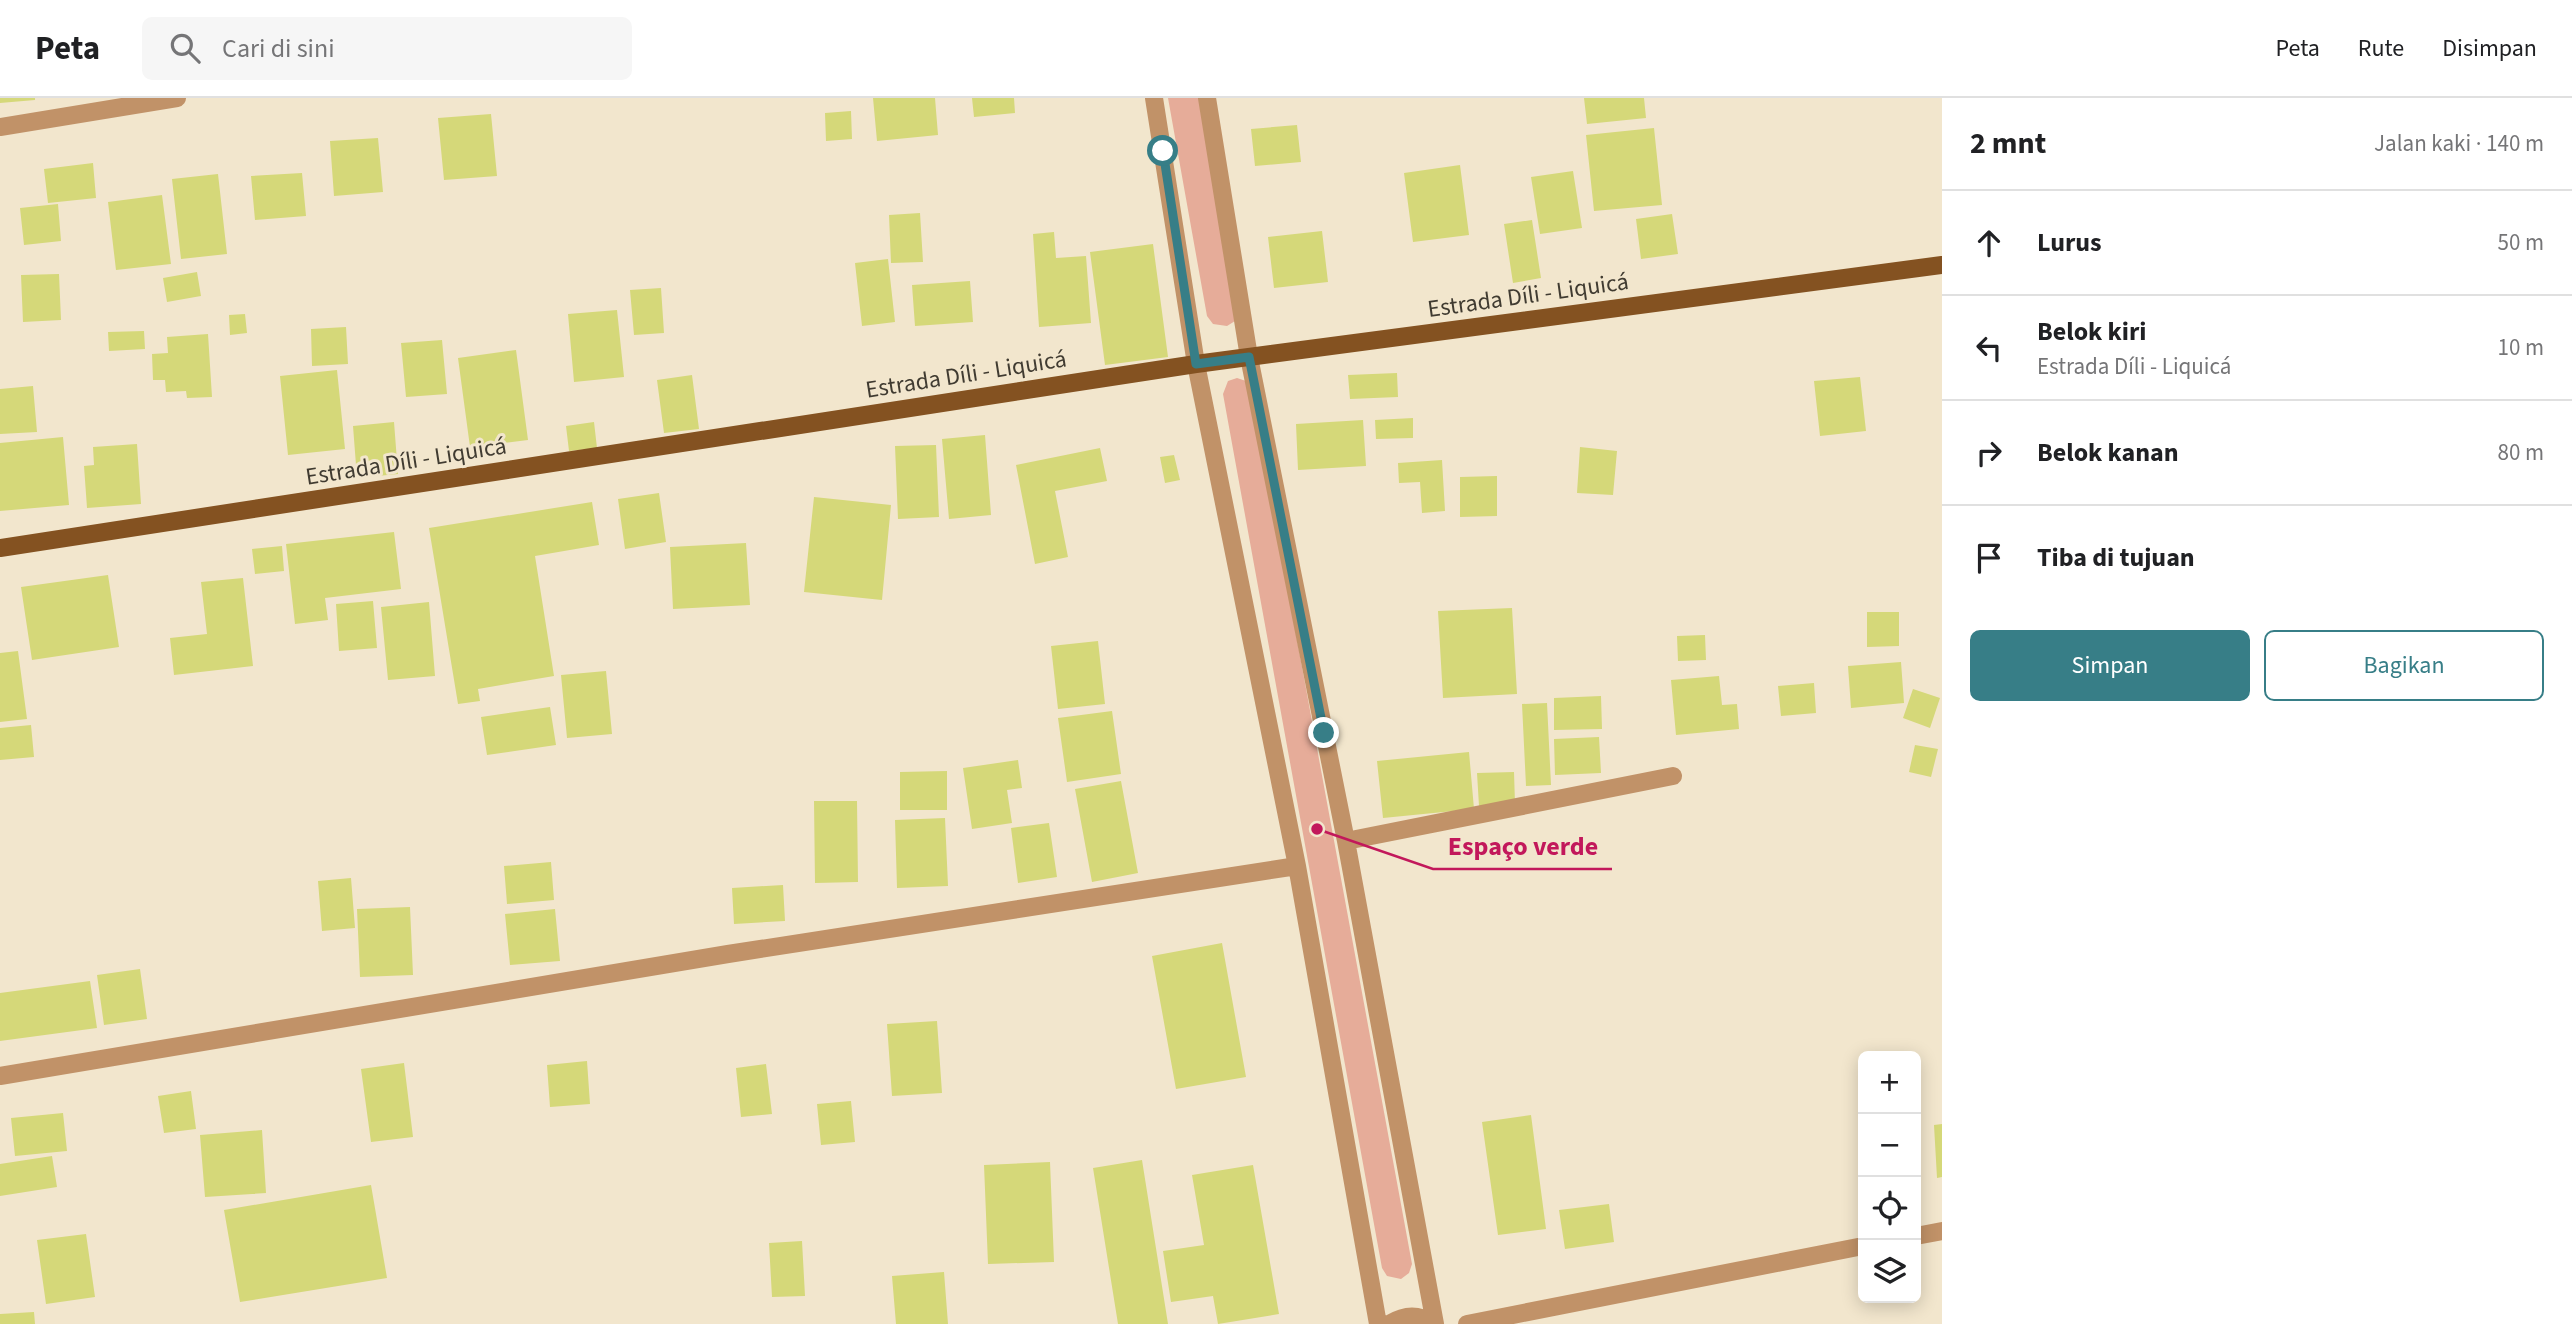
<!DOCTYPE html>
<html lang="id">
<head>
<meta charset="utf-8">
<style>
  body { margin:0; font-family:"Source Sans 3",sans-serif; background:#f6f6f6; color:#202124 }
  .controls { position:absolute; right:21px; bottom:21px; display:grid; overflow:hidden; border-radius:10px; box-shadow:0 4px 18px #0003 }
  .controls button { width:63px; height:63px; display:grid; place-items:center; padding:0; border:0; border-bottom:2px solid #e0e0e0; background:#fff; color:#202124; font:35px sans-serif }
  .stop { position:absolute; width:21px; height:21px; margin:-16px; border:5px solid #377e87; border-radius:50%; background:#fff }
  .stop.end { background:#377e87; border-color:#fff; box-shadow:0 2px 7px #0008 }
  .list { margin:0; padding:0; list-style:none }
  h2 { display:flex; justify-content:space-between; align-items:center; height:91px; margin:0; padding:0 28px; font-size:30px }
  h2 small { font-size:23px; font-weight:400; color:#757577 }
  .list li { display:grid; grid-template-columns:46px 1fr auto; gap:21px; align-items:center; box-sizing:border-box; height:105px; padding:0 28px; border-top:2px solid #e0e0e0 }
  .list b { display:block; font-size:26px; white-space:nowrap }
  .list p { margin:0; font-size:23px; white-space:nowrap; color:#757577 }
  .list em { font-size:23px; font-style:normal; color:#757577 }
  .actions { display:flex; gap:14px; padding:21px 28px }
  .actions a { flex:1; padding:16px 0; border:2px solid #377e87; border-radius:10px; text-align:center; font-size:24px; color:#377e87 }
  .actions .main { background:#377e87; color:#fff }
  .icon { flex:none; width:38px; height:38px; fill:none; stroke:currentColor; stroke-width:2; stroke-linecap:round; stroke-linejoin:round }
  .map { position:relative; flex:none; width:1942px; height:1226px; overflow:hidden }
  header { display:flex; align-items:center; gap:42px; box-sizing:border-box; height:98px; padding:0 35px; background:#fff; border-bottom:2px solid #e0e0e0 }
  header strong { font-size:33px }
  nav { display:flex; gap:38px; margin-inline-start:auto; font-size:24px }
  .search { width:490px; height:63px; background:#f6f6f6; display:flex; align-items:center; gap:18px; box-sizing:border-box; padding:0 24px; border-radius:10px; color:#757577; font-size:26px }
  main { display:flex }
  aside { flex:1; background:#fff }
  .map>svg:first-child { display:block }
</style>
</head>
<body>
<header>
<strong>Peta</strong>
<div class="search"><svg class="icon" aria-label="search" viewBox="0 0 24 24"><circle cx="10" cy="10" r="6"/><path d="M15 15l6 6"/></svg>Cari di sini</div>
<nav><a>Peta</a><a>Rute</a><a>Disimpan</a></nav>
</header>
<main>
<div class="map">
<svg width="1942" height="1226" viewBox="0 0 1942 1226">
  <rect width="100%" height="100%" fill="#f2e6cd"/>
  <!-- green -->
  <path fill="#e6ac99" d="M1168,0H1199L1235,223L1227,228L1213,226L1207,218Z
    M1237,280L1246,283L1251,292L1412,1166L1409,1175L1401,1181L1387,1178L1382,1170L1223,296L1228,283Z"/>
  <!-- building -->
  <path fill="#d5d879" d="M0,0H35V2L0,5Z
    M873,0H935L938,37L877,43Z
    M972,0H1014L1015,15L974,19Z
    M1584,0H1644L1646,20L1587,26Z
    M851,13L852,41L826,43L825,15Z
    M491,16L497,78L444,82L438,20Z
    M1297,27L1301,64L1255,68L1251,31Z
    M1654,30L1662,107L1594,113L1586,37Z
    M378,40L383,94L334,98L330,43Z
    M93,65L96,100L48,105L44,71Z
    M1460,67L1469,137L1413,144L1404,75Z
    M1573,73L1582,130L1540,136L1531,79Z
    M302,75L306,118L255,122L251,78Z
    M218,76L227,156L181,161L172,81Z
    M162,97L171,166L116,172L108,104Z
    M58,106L61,143L24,147L20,110Z
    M920,115L923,164L891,165L889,117Z
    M1672,116L1678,156L1641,161L1636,121Z
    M1532,122L1541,180L1513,185L1504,126Z
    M1322,133L1328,184L1274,190L1268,139Z
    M1054,134L1056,160L1086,158L1091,225L1039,229L1033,136Z
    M1153,146L1168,259L1105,267L1090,154Z
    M888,161L895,224L862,228L855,165Z
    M197,174L201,198L167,204L163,180Z
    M59,176L61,222L23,224L21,177Z
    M970,183L973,224L915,228L912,187Z
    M661,190L664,235L634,237L630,192Z
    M617,212L624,279L574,284L568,216Z
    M245,216L247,235L230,237L229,217Z
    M346,229L348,266L312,268L311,231Z
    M144,233L145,251L109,253L108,234Z
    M208,236L212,299L187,300L186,293L166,294L165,282H153L152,256L168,255L167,239Z
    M442,242L447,296L406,299L401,245Z
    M516,252L528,342L470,349L458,260Z
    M337,272L345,351L288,357L280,278Z
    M1397,275L1398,299L1350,301L1348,277Z
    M692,277L699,331L664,335L657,282Z
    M1860,279L1866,333L1820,338L1814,283Z
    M33,288L37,334L0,336V291Z
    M1413,320V340L1376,341L1375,322Z
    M1363,322L1366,368L1298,372L1296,326Z
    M394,324L398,376L357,380L353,328Z
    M594,324L597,350L569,353L566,328Z
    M985,337L991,417L949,421L942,341Z
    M63,339L69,407L0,413V345Z
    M137,346L141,406L87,410L84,368L94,367L93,349Z
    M936,347L939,419L898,421L895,348Z
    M1580,349L1617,353L1613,397L1577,395Z
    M1100,350L1107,383L1055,393L1068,459L1035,466L1016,367Z
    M1174,357L1180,382L1165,385L1160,359Z
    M1442,362L1445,413L1422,415L1420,384L1399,385L1398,365Z
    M1497,378V418L1460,419V379Z
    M659,395L666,444L625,451L618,401Z
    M814,399L891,407L882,502L804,494Z
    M592,404L599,447L535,458L554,578L478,591L480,603L458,606L429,430Z
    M394,434L401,491L325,500L328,522L295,526L286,446Z
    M746,445L750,507L673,511L670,449Z
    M282,448L284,473L255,476L252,451Z
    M108,477L119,549L32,562L21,489Z
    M243,480L253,568L174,577L170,540L207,536L201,484Z
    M373,503L377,550L339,553L336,506Z
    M429,504L435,578L388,582L381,509Z
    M1512,510L1517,596L1443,600L1438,513Z
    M1867,514H1899V548L1867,549Z
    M1705,537L1706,562L1678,563L1677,538Z
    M1098,543L1105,606L1058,611L1051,548Z
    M18,553L27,621L0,624V555Z
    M1901,564L1904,605L1851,610L1848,568Z
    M606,573L612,636L567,640L561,577Z
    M1719,578L1722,607L1737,606L1739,631L1676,637L1671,582Z
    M1814,585L1816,615L1781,618L1778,588Z
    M1913,591L1940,600L1930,630L1903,620Z
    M1601,598L1602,631L1554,632V600Z
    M1547,605L1551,687L1526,688L1522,606Z
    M550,609L556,647L487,657L481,619Z
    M1112,613L1121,676L1067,684L1058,620Z
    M31,627L34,659L0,662V630Z
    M1599,639L1601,675L1555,677L1554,641Z
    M1915,647L1938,651L1931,679L1909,674Z
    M1469,654L1474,711L1383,720L1377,663Z
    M1018,662L1022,690L1007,692L1012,725L972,731L963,670Z
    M947,673V712H900V674Z
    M1514,674L1515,706L1479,708L1477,675Z
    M1121,683L1138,775L1092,784L1075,691Z
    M814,703H857L858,784L815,785Z
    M945,720L948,788L897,790L895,722Z
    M1049,725L1057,779L1018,785L1011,730Z
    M551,764L554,802L507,806L504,768Z
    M351,780L355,830L322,833L318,783Z
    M783,787L785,823L734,826L732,790Z
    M410,809L413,877L360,879L357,811Z
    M555,811L560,863L510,867L505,816Z
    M1222,845L1246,979L1176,991L1152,858Z
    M140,871L147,921L104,927L97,877Z
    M90,883L97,930L0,943V895Z
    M937,923L942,995L892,998L887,926Z
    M587,963L590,1006L550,1009L547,967Z
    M404,965L413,1039L371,1044L361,971Z
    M766,966L772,1016L741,1019L736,970Z
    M191,993L196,1031L164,1035L158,998Z
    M851,1003L855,1044L821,1047L817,1006Z
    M63,1015L67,1053L15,1058L11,1020Z
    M1531,1017L1546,1131L1498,1137L1482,1024Z
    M1942,1026V1079L1937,1080L1934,1027Z
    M262,1032L266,1095L205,1099L200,1037Z
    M52,1058L57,1089L0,1098V1066Z
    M1142,1062L1168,1226H1118L1093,1070Z
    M1050,1064L1054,1164L988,1166L984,1067Z
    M1253,1067L1279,1216L1218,1226L1213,1198L1171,1204L1163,1153L1204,1147L1192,1077Z
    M371,1087L387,1180L240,1204L224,1112Z
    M1609,1106L1614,1144L1565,1151L1559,1112Z
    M86,1136L95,1199L46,1206L37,1142Z
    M802,1143L805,1198L772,1199L769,1145Z
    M944,1174L948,1226H896L892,1178Z
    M34,1214L35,1226H0V1216Z"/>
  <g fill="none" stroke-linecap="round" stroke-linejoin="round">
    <!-- minor -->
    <path stroke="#c19268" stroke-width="18" d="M1154,0L1196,266L1297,768L1378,1226
      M1207,0L1249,259L1346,743L1435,1226
      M0,29L177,0
      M1346,743L1673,678
      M0,978L728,856L1297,768
      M1916,1138L1942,1133
      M1389,1226C1406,1216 1418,1216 1435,1226
      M1467,1226L1863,1148"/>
    <!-- major -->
    <path stroke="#845221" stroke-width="18" d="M0,450L1196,266L1942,167"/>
  </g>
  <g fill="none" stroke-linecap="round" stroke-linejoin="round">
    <!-- route -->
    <path stroke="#377e87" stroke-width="9" d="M1163,53L1196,266L1249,259L1324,635"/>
  </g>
  <g text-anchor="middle" stroke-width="6" stroke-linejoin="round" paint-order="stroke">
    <!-- street labels -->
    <g font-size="24" fill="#403b31" stroke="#f2e6cd">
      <text transform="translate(1528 197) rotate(-8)" y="8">Estrada Díli - Liquicá</text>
      <text transform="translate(966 276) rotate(-9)" y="8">Estrada Díli - Liquicá</text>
      <text transform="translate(406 363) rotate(-9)" y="8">Estrada Díli - Liquicá</text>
    </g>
  </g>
  <!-- callouts -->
  <path fill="none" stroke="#c2185b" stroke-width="2.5" d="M1317 731L1433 771H1612"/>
  <circle fill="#c2185b" stroke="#f2e6cd" stroke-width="2.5" cx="1317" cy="731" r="7"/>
  <g font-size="26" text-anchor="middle" font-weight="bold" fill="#c2185b" stroke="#f2e6cd" stroke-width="6" stroke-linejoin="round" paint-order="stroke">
    <text x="1523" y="757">Espaço verde</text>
  </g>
</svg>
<div class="controls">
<button>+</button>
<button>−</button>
<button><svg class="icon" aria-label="locate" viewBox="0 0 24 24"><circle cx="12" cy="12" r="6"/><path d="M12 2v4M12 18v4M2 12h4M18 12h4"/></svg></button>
<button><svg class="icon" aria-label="layers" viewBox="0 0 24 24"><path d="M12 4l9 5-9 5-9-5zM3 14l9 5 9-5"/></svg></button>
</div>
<div class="stop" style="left:1163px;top:53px"></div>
<div class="stop end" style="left:1324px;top:635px"></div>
</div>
<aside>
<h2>2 mnt<small>Jalan kaki · 140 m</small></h2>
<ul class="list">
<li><svg class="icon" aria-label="ahead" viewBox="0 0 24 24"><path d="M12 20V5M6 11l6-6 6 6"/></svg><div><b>Lurus</b></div><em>50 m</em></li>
<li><svg class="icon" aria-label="left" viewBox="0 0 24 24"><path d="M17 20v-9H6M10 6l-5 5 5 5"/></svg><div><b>Belok kiri</b><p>Estrada Díli - Liquicá</p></div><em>10 m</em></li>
<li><svg class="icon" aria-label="right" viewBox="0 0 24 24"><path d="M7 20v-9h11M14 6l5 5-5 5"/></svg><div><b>Belok kanan</b></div><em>80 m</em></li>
<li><svg class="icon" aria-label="arrive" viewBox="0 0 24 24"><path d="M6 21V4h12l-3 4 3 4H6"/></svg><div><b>Tiba di tujuan</b></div></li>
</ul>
<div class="actions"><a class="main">Simpan</a><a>Bagikan</a></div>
</aside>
</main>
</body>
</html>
